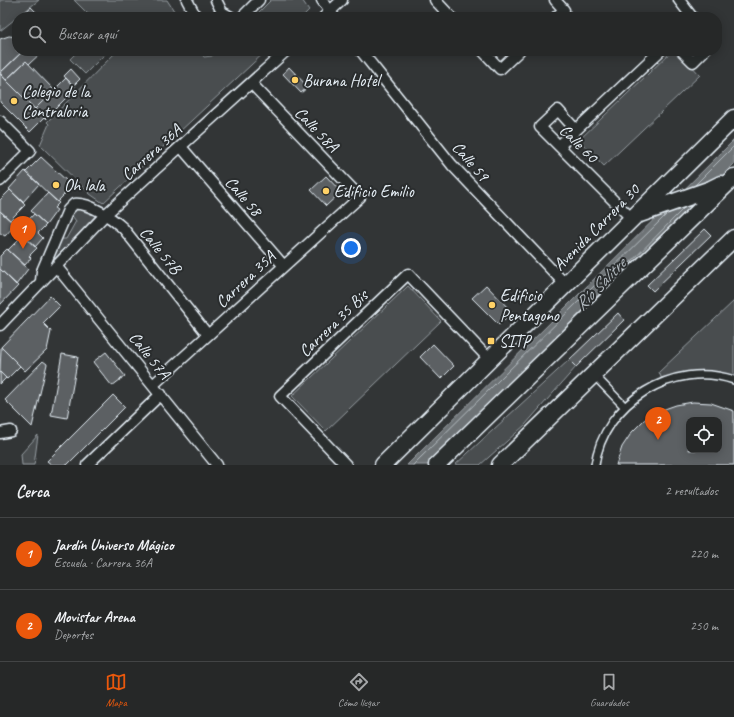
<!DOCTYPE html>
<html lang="es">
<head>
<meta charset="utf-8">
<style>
  body { margin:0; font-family:Caveat,sans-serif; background:#323434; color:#f1f3f6 }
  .controls { position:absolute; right:12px; bottom:12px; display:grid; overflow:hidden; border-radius:8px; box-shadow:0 2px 10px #0003 }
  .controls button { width:36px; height:36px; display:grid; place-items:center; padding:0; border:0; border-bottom:1px solid #424445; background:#262828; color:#f1f3f6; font:20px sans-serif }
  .you { position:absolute; left:351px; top:248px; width:14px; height:14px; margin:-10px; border:3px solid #fff; border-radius:50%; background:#1a73e8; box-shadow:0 0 0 6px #1a73e833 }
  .badge { display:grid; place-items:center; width:26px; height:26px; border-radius:50%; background:#ea580c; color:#fff; font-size:13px; font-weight:700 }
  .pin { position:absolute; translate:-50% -33px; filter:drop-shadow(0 1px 2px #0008) }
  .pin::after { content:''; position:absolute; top:21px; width:14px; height:12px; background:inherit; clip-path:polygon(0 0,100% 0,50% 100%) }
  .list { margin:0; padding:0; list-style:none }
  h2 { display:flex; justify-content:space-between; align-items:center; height:52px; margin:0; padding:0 16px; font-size:17px }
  h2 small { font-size:13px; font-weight:400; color:#a4a6a8 }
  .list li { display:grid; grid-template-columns:26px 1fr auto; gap:12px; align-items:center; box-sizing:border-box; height:72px; padding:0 16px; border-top:1px solid #424445 }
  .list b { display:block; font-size:15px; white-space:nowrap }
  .list p { margin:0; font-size:13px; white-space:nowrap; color:#a4a6a8 }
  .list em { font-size:13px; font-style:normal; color:#a4a6a8 }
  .icon { flex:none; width:22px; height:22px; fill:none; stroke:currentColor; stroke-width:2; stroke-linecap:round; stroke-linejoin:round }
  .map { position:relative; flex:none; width:734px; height:465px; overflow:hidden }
  .search { position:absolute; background:#262828; box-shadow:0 2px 10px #0003; left:12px; right:12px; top:12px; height:44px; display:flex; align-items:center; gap:10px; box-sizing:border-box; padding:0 14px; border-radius:16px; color:#a4a6a8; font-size:15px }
  .sheet { height:196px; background:#262828 }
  nav { display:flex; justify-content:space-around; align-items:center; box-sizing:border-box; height:56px; border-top:1px solid #424445; background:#262828; font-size:11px; color:#a4a6a8 }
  nav a { display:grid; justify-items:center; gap:2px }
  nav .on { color:#ea580c }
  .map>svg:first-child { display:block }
</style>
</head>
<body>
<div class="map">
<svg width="734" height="465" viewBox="0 0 734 465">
  <rect width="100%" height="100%" fill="#323536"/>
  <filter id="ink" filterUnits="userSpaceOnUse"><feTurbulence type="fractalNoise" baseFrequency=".025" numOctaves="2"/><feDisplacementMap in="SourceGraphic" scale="8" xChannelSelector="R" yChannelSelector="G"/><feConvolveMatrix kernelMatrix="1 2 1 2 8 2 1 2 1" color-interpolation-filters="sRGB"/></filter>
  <g filter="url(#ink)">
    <!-- green -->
    <path fill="#494d4f" stroke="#989fa4" d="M0,0H39L0,31Z
      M74,0H167L178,17H91Z
      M271,0H302L309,10L302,17H254Z
      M78,51H108L85,74L70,59Z
      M117,51H200L204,57L212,56L217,51H266L103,203L90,194L40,145L49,124L47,122Z
      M672,51H678L700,75L604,166L579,140Z
      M76,208L95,216L49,265L61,239H66L76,221L72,216Z
      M408,286L441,321L326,431L292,396Z
      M734,301V381C707,375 690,377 664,385L659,372Z
      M569,360L576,367L525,425L480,465H455Z
      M38,435L34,465H22L21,454Z"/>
    <!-- water -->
    <path fill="#6e7376" stroke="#9fa5aa" d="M734,140V164L432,465H407Z"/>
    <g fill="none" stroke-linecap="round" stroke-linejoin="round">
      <!-- shore -->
      <path stroke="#b7bfc4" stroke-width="1" d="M695,185L734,146
        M558,336L684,208
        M413,465L666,215"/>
    </g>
    <!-- building -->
    <path fill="#5c6063" stroke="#e8f1f8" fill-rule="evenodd" d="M31,7L41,17H20Z
      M9,36L17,37V51H23L0,73V39Z
      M23,51H43L29,64L26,61L6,80L0,73Z
      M26,61L54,90L35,109L6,80Z
      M289,67L308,87L301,93L283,74Z
      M71,69L80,79L73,86L64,76Z
      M0,74L44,118L30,132L0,102Z
      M66,78L76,88L45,119L35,109Z
      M41,157L68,182L64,195L57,202L26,172Z
      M25,171L39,184L23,202L9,189Z
      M326,176L341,192L326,206L311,190Z
      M10,190L25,205L10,220L0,211V200Z
      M48,193L59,203L54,208L57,210L46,225L31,211Z
      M0,211L15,225L5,236L0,233Z
      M34,214L46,225L38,233L43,238L35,247L18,231Z
      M705,229L711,235L653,291L647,285Z
      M23,235L37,248L29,256L31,258L25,265L8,250Z
      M7,249L28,269L16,285L0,269V256Z
      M0,269L18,286L0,305Z
      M486,285L512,312L499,325L472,298Z
      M50,296L60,306L43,323L51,331L47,350L25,371L1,347Z
      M618,313L624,320L576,367L569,360Z
      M433,344L454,366L441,379L420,357Z
      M1,347L20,366L7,379L0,372Z
      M106,352L125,376L112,386L93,362Z
      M62,354L78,357L67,418L51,415Z
      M43,361L47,364L32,427L5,400Z
      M0,372L6,378L0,384Z
      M113,395L125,407L67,465H52L47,461Z
      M693,402L711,403L734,411V465H616L622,447L632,432L644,420L659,411L676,405ZM689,420H719V450H689Z"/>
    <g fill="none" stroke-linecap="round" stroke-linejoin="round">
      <!-- pedestrian casing -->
      <g stroke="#e8f1f8" stroke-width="10">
        <path id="pedestrian" d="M593,374L624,406
          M595,465C603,403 674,359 734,380"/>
      </g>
      <!-- minor casing -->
      <g stroke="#e8f1f8" stroke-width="13">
        <path id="minor" d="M187,0L196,17
          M216,0L222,12L231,17
          M322,0L334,17
          M435,0L451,17
          M555,0L564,10L556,17
          M679,0L692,17
          M242,17L259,0
          M324,17L342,0
          M361,51L452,165L565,284
          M483,51L500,69L519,51
          M682,51L693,62L704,51
          M0,121L30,151L0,181
          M576,130L558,110L540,127L631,218
          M559,146L660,51
          M181,147L283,265
          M56,266L217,465
          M41,281L42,271L68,210L74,204C89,202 112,218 123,228L208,335
          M0,325L106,214L286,51
          M153,385L360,197L251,83
          M0,433L11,431
          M87,465L161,394
          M346,465L280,396L408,274L490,360"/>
      </g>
      <!-- trunk casing -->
      <g stroke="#e8f1f8" stroke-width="19">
        <path id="trunk" d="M640,214L711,189L721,184
          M383,465L734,118
          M437,465L734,177
          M500,465L734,238"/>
      </g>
      <!-- pedestrian -->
      <use href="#pedestrian" stroke="#2a2d2e" stroke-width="7"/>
      <!-- minor -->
      <use href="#minor" stroke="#2a2d2e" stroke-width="10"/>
      <!-- trunk -->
      <use href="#trunk" stroke="#2a2d2e" stroke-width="16"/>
    </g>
  </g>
  <!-- markers -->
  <g fill="#ffd166" stroke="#2a2d2e" stroke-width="1.5">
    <circle cx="295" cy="80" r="4"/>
    <circle cx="14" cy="101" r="4"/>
    <circle cx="56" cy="185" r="4"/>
    <circle cx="326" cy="191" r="4"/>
    <circle cx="492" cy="305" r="4"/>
    <rect x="487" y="337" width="8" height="8" rx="2"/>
  </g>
  <g text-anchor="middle" stroke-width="4" stroke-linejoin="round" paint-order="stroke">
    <!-- poi labels -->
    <g font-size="17" fill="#e8f1f8" stroke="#2a2d2e" text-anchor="start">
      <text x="303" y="86">Burana Hotel</text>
      <text x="22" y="97">Colegio de la<tspan x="22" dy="20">Contraloria</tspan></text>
      <text x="64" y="191">Oh lala</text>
      <text x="334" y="197">Edificio Emilio</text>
      <text x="500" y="301">Edificio<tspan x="500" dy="20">Pentagono</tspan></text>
      <text x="499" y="347">SITP</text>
    </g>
    <!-- street labels -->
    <g font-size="17" fill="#e8f1f8" stroke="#2a2d2e">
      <text transform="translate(317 129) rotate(46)" y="6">Calle 58A</text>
      <text transform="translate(579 143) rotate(45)" y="6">Calle 60</text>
      <text transform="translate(151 152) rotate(-42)" y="6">Carrera 36A</text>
      <text transform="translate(471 161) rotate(49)" y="6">Calle 59</text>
      <text transform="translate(244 196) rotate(49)" y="6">Calle 58</text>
      <text transform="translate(596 227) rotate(-45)" y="6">Avenida Carrera 30</text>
      <text transform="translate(161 250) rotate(51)" y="6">Calle 57B</text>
      <text transform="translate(245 279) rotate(-43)" y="6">Carrera 35A</text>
      <text transform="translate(333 323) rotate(-44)" y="6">Carrera 35 Bis</text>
      <text transform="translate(150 355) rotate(51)" y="6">Calle 57A</text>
    </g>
    <!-- water labels -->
    <g font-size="18" font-style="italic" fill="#b1b8be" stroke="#2a2d2e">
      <text transform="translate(600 284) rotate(-46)" y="6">Río Salitre</text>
    </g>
  </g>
</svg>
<div class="controls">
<button><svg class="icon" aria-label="locate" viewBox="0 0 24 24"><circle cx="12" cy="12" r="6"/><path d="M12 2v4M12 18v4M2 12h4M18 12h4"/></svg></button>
</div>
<div class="you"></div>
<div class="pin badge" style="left:23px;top:249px">1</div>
<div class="pin badge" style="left:658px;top:440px">2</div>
<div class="search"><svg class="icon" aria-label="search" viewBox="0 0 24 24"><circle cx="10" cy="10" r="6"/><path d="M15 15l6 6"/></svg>Buscar aquí</div>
</div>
<section class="sheet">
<h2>Cerca<small>2 resultados</small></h2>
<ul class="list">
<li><span class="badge">1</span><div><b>Jardín Universo Mágico</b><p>Escuela · Carrera 36A</p></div><em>220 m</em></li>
<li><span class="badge">2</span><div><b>Movistar Arena</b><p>Deportes</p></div><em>250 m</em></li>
</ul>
</section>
<nav>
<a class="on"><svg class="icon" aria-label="map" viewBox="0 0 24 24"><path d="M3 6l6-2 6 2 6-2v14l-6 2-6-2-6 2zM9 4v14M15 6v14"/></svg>Mapa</a>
<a><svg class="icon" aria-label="directions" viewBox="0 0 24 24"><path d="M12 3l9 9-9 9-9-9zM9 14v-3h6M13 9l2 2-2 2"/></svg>Cómo llegar</a>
<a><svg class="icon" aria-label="saved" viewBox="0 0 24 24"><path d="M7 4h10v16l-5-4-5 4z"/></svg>Guardados</a>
</nav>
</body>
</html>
